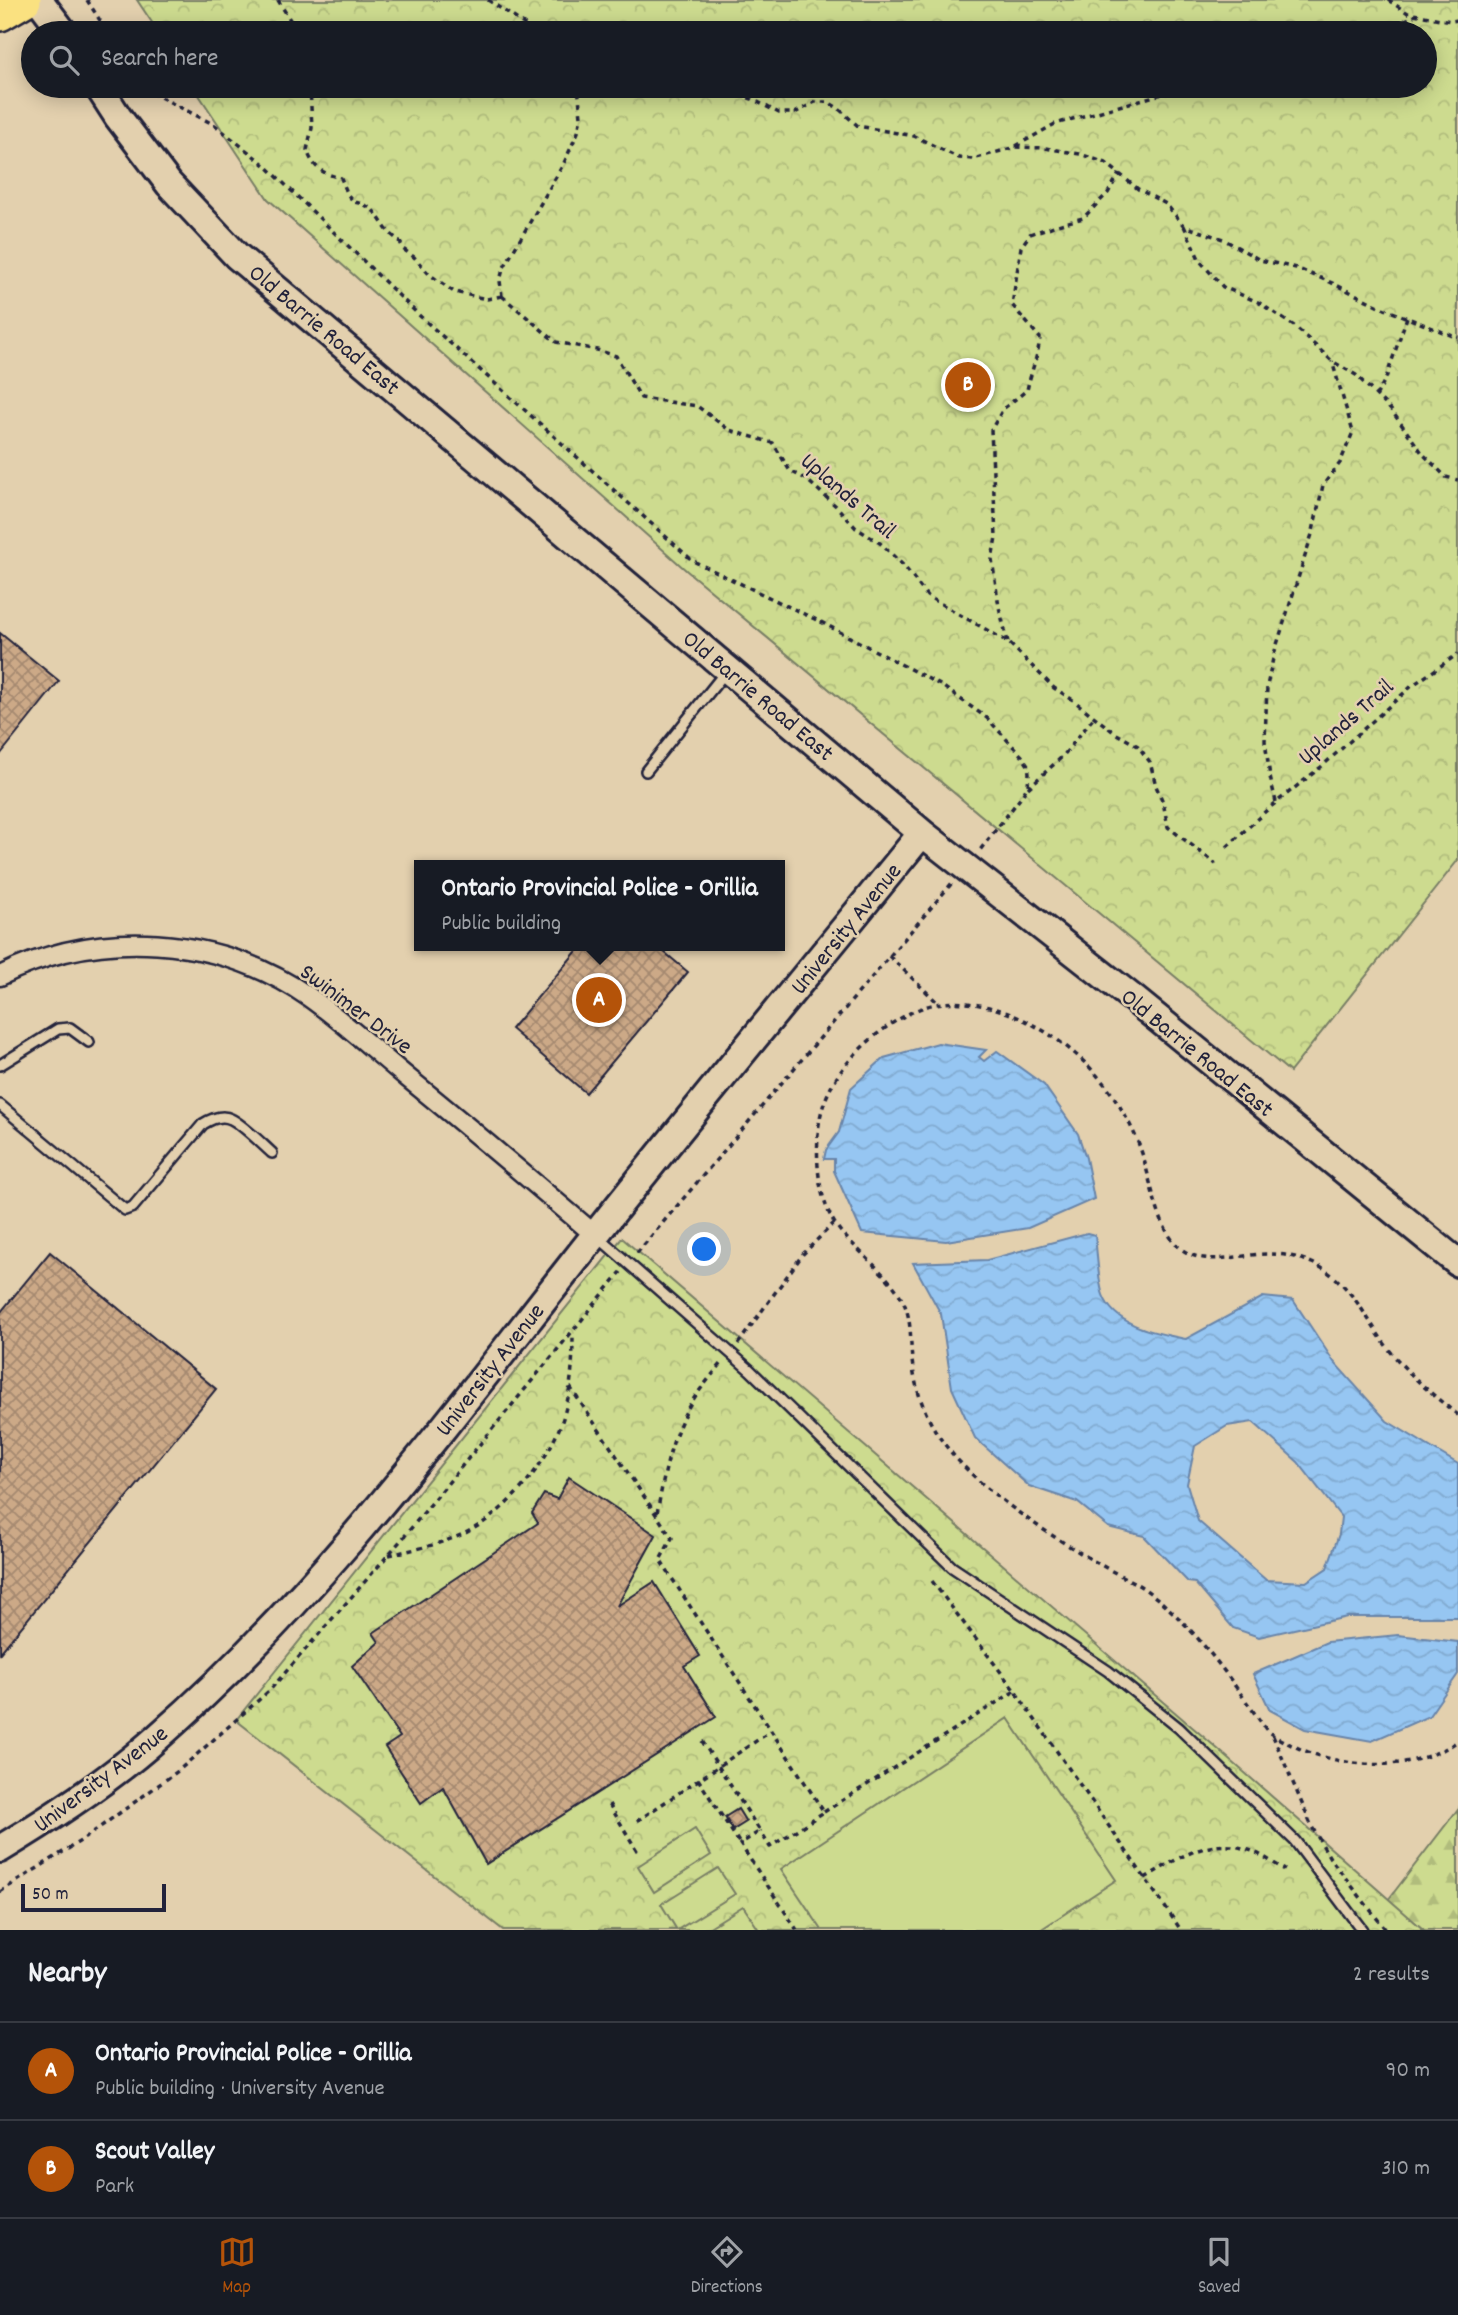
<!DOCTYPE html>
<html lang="en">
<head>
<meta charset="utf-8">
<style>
  body { margin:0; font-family:Dekko,sans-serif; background:#242831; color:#f1f3f6 }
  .scale { position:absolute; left:21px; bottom:18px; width:145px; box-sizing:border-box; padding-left:7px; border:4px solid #22223b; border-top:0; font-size:19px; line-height:24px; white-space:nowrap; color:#22223b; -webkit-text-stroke:5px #e3d0ae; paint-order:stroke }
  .you { position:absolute; left:705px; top:1250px; width:24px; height:24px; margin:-18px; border:5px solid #fff; border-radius:50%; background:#1a73e8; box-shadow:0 0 0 10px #1a73e833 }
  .badge { display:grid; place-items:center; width:46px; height:46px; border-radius:50%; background:#b45309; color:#fff; font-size:23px; font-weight:700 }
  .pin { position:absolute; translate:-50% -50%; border:4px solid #fff; box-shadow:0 2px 7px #0006 }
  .popup { position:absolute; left:414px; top:860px; width:371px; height:91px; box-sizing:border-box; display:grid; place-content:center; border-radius:0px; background:#171b24; filter:drop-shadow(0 2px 5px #0005); font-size:23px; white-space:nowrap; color:#9ea1a6 }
  .popup b { font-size:26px; color:#f1f3f6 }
  .popup::after { content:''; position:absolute; left:50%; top:100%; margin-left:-14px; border:14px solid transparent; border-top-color:#171b24 }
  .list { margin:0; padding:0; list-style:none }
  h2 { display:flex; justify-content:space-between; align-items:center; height:91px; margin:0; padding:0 28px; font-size:30px }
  h2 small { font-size:23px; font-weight:400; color:#9ea1a6 }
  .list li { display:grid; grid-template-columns:46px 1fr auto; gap:21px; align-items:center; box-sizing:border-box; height:98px; padding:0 28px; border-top:2px solid #363941 }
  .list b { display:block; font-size:26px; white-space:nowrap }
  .list p { margin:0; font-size:23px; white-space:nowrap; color:#9ea1a6 }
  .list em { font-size:23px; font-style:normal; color:#9ea1a6 }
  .icon { flex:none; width:38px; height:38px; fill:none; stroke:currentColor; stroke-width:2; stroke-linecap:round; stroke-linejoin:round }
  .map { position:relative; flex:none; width:1458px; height:1930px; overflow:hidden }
  .search { position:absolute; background:#171b24; box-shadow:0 4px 18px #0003; left:21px; right:21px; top:21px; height:77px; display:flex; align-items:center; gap:18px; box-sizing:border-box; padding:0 24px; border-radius:38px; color:#9ea1a6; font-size:26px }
  .sheet { height:287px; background:#171b24 }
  nav { display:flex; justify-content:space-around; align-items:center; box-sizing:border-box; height:98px; border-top:2px solid #363941; background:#171b24; font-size:19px; color:#9ea1a6 }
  nav a { display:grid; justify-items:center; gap:4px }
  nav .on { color:#b45309 }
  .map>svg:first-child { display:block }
</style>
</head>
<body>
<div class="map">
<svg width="1458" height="1930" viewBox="0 0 1458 1930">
  <defs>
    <pattern id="forest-firs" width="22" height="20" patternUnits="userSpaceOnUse" patternTransform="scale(1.75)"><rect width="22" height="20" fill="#cddb8f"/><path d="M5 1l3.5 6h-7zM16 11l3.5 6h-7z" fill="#b0bc7c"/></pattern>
    <pattern id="park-crowns" width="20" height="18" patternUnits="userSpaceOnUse" patternTransform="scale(1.75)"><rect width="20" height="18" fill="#cddb8f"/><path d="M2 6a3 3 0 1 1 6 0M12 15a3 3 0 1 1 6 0" fill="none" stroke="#b0bc7c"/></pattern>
    <pattern id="water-waves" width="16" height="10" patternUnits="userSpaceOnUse" patternTransform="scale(1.75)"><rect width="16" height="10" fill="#96c6f2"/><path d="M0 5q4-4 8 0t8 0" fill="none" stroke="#81aad0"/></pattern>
    <pattern id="building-cross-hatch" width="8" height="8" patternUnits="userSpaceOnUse" patternTransform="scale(1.75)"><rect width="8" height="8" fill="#cca987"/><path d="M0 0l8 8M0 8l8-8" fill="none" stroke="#a58970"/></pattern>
  </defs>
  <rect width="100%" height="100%" fill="#e3d0ae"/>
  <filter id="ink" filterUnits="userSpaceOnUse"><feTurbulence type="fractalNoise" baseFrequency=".0143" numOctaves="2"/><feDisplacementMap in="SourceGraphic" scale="14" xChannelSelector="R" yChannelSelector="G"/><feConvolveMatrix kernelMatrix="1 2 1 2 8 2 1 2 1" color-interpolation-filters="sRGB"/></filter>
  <g filter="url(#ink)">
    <!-- forest -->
    <path fill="url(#forest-firs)" stroke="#787e65" stroke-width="2" d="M1458,1809V1930H1424L1388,1900Z"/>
    <!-- park -->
    <path fill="url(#park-crowns)" stroke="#787e65" stroke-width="2" d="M137,0H1458V860L1290,1072L687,571L268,199L193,86H1425V33H159Z
      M622,1238L1212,1744L1424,1930H503L236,1720Z"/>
    <!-- pitch -->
    <path fill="#cddb8f" stroke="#787e65" stroke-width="2" d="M1008,1718L1116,1880L1040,1930H822L781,1869Z
      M695,1829L711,1855L654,1892L638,1866Z
      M718,1868L735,1894L677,1930L661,1904Z
      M743,1906L759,1930H705Z"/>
    <!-- water -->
    <path fill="url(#water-waves)" stroke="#6884a9" stroke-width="2" fill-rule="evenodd" d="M938,1043L986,1050L979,1057L984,1061L997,1051L1044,1085L1078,1134L1086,1158L1094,1199L1028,1228L946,1241L862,1233L834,1171V1159H824L826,1150L839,1132L851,1088L884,1058Z
      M1087,1233L1095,1235C1097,1252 1098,1281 1103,1295C1115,1327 1158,1333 1186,1339L1263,1297L1293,1300L1334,1362L1387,1421L1458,1464V1617H1347L1259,1637L1233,1628L1195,1583L1188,1582L1144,1536L1108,1527L1077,1502L1029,1486L975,1438L952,1388L941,1314L913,1263L987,1260ZM1253,1422L1298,1462L1341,1517L1339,1534L1327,1568L1306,1582L1266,1580L1198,1521L1187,1484L1195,1446L1227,1426Z
      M1398,1635L1458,1642V1674L1429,1716L1372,1741L1305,1729L1270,1710L1253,1674L1327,1642Z"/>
    <!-- building -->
    <path fill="url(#building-cross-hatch)" stroke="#22223b" stroke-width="2" d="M0,633L59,681L0,755Z
      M581,946H657L688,972L586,1093L511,1029Z
      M50,1252L216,1389L0,1653V1313Z
      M569,1477L656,1535L617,1606L654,1582L700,1656L684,1666L716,1717L486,1864L443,1787L421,1803L385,1747L400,1737L352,1666L379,1642L373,1633L538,1523L532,1513L544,1494L557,1499Z
      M738,1809L746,1822L733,1830L725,1817Z"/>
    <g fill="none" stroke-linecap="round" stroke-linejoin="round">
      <!-- lane casing -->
      <g stroke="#22223b" stroke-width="14">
        <path id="lane" d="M646,771L727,670
          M0,1065L58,1029L70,1028L89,1042
          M0,1105L125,1210L133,1207L203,1124C211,1119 222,1114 231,1119C242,1124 262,1144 272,1153
          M597,1236L750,1370L952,1567L1108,1671L1179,1728L1295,1841L1362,1930"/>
      </g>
      <!-- street casing -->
      <g stroke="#22223b" stroke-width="23">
        <path id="street" d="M0,976C98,927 218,934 309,997C343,1021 375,1051 408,1078C471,1129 533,1182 595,1235"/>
      </g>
      <!-- secondary casing -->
      <g stroke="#22223b" stroke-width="32">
        <path id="secondary" d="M39,0L64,33
          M98,86L118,117L169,184L237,256L922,833L1135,1000L1458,1263
          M0,1849C55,1816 110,1780 158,1737C317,1598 443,1428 573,1263C687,1118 806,976 922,833"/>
      </g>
      <!-- highway casing -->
      <g stroke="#22223b" stroke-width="38">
        <path id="highway" d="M0,14L24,0"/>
      </g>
      <!-- path -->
      <path stroke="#22223b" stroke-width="3.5" stroke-dasharray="5 5" stroke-linecap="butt" d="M87,0L108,33
        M278,0L298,33
        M488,0L537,33
        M1388,0L1408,13L1451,21L1458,20
        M1377,33L1414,16
        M144,86L156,95L215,125L265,165L421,317L693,561L823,623L942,686L987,718L1022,756L1028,765L1029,773L1028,785L1022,796L980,850
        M310,86L312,128L307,150C313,168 323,174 341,178L348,195L354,202C376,206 376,216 388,231C394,238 401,240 403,249L414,257L429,274L454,292L487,299L502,296
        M710,86L752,99L779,113H795L815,102H828L838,108L858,126L914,136L959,158L973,159L1015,147L1045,148L1080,154L1106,163L1138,189L1166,204L1184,226L1223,239L1260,260L1296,268L1330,282L1385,309L1458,338
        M1016,146L1055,124L1158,95L1206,86
        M1184,226L1200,261L1223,287L1258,302L1294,326L1332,361L1356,375L1391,410L1423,454L1446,477L1458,480
        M502,296L556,342L597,350L616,356L641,398L697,406L729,430L773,443L790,471L806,479L836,506L856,528L880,543L904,566L927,596L1008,642L1054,688L1073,700L1115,733L1138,746L1150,762L1156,786L1163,802L1168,827L1216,864
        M502,296L500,281L503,269L564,163L578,132L581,117L578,86
        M1376,396L1386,378L1407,317
        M1008,642L999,607L992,559L996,537L991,430L1003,409L1027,390C1031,371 1038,356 1040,338L1012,305L1021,247L1030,234L1054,226L1083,218L1108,193L1119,174
        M1028,788L1063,756L1095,716
        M1276,802L1270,777L1265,741L1267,686L1274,654L1313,531L1323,485L1340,463L1353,432L1332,361
        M1227,847L1268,809L1321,767L1413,685L1458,654
        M889,956L938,1003
        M637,1253L952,883
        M738,1344L803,1254L835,1222
        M570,1387L672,1538L660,1560L824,1812L770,1847L760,1831
        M1458,1415C1436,1398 1413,1378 1395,1357C1367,1324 1354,1282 1312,1263C1299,1257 1284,1254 1270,1254C1242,1253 1203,1269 1179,1247C1155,1226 1151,1175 1139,1145C1135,1134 1130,1124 1124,1114C1093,1053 1007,992 936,1004C914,1008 893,1022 876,1035C844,1061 820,1093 818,1135C816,1168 819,1205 841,1232C850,1242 861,1252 871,1262C883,1274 896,1286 903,1301C912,1319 910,1340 912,1360C915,1391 927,1422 946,1446C982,1493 1051,1536 1101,1565C1116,1574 1132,1580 1146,1590C1196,1626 1232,1682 1268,1732C1322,1767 1402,1779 1458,1741
        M657,1513C663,1482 668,1451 681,1422C690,1400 707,1381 722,1363
        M389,1555C411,1550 434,1546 456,1537C504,1519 555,1457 566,1407C572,1382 573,1358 573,1333
        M932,1581L1015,1691L1181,1930
        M1273,1736L1312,1827L1330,1858L1386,1930
        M702,1741L760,1831L740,1844L797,1930
        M698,1779L740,1844
        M609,1804L639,1854
        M824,1812L1015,1691
        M637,1821L771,1731
        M1145,1878C1177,1859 1207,1837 1246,1849C1260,1853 1273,1863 1285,1870
        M0,1892L82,1840L178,1771L270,1690L403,1538L621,1272"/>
      <!-- lane -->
      <use href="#lane" stroke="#e3d0ae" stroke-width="9"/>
      <!-- street -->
      <use href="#street" stroke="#e3d0ae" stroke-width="18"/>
      <!-- secondary -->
      <use href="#secondary" stroke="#e3d0ae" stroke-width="26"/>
      <!-- highway -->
      <use href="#highway" stroke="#fae180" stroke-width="33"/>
    </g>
  </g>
  <g text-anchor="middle" stroke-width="5" stroke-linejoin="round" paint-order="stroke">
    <!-- street labels -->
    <g font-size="24" fill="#22223b" stroke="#e3d0ae">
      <text transform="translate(325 329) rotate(40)" y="8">Old Barrie Road East</text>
      <text transform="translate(849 495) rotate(41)" y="8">Uplands Trail</text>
      <text transform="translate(759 695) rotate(40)" y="8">Old Barrie Road East</text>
      <text transform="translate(1345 721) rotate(-41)" y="8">Uplands Trail</text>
      <text transform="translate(845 928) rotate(-51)" y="8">University Avenue</text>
      <text transform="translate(357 1008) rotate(37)" y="8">Swinimer Drive</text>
      <text transform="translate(1198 1052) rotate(39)" y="8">Old Barrie Road East</text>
      <text transform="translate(489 1369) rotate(-52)" y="8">University Avenue</text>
      <text transform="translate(100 1778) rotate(-37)" y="8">University Avenue</text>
    </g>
  </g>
</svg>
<div class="scale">50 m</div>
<div class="you"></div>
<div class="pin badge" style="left:599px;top:1000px">A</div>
<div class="popup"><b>Ontario Provincial Police - Orillia</b>Public building</div>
<div class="pin badge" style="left:968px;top:385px">B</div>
<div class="search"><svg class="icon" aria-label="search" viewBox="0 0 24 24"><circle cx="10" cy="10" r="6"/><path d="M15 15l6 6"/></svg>Search here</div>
</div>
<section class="sheet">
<h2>Nearby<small>2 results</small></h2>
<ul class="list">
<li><span class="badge">A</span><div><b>Ontario Provincial Police - Orillia</b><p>Public building · University Avenue</p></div><em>90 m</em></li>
<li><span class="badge">B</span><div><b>Scout Valley</b><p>Park</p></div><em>310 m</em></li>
</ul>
</section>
<nav>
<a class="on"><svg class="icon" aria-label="map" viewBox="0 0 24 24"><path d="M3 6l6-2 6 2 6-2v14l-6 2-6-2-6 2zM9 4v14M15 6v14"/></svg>Map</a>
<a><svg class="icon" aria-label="directions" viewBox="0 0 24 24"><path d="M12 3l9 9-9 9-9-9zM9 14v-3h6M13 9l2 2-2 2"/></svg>Directions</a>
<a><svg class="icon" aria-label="saved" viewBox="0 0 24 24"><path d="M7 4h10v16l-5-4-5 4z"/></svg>Saved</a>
</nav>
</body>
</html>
